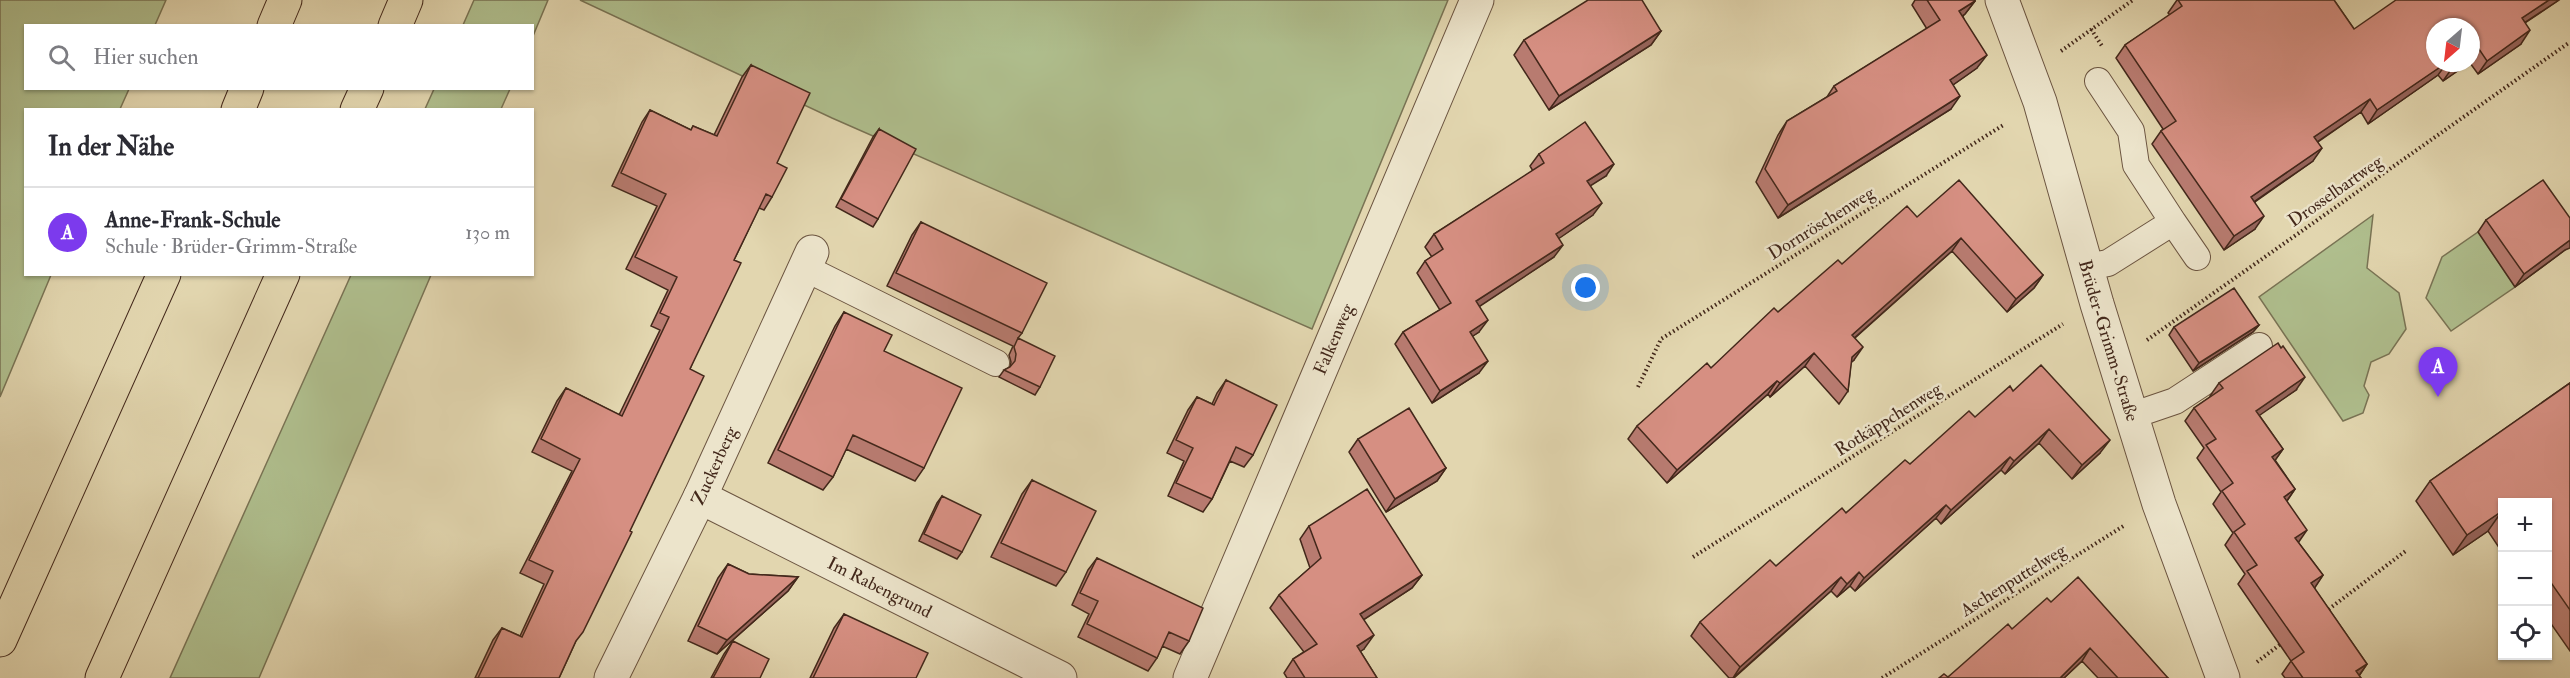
<!DOCTYPE html>
<html lang="de">
<head>
<meta charset="utf-8">
<style>
  body { margin:0; font-family:"IM FELL Double Pica",serif; background:#f7f7f7; color:#2b2b33 }
  .controls { position:absolute; right:18px; bottom:18px; display:grid; overflow:hidden; border-radius:0px; box-shadow:0 2px 4px #0004 }
  .controls button { width:54px; height:54px; display:grid; place-items:center; padding:0; border:0; border-bottom:2px solid #e1e1e2; background:#fff; color:#2b2b33; font:30px sans-serif }
  .compass { position:absolute; left:2426px; top:18px; width:54px; height:54px; border-radius:50%; background:#fff; box-shadow:0 2px 4px #0004; rotate:208deg }
  .you { position:absolute; left:1586px; top:288px; width:21px; height:21px; margin:-15px; border:4px solid #fff; border-radius:50%; background:#1a73e8; box-shadow:0 0 0 9px #1a73e833 }
  .badge { display:grid; place-items:center; width:39px; height:39px; border-radius:50%; background:#7c3aed; color:#fff; font-size:20px; font-weight:700 }
  .pin { position:absolute; translate:-50% -50px; filter:drop-shadow(0 2px 3px #0008) }
  .pin::after { content:''; position:absolute; top:32px; width:21px; height:18px; background:inherit; clip-path:polygon(0 0,100% 0,50% 100%) }
  .list { margin:0; padding:0; list-style:none }
  h2 { display:flex; justify-content:space-between; align-items:center; height:78px; margin:0; padding:0 24px; font-size:26px }
  h2 small { font-size:20px; font-weight:400; color:#7c7c81 }
  .list li { display:grid; grid-template-columns:39px 1fr auto; gap:18px; align-items:center; box-sizing:border-box; height:90px; padding:0 24px; border-top:2px solid #e1e1e2 }
  .list b { display:block; font-size:22px; white-space:nowrap }
  .list p { margin:0; font-size:20px; white-space:nowrap; color:#7c7c81 }
  .list em { font-size:20px; font-style:normal; color:#7c7c81 }
  .icon { flex:none; width:33px; height:33px; fill:none; stroke:currentColor; stroke-width:2; stroke-linecap:round; stroke-linejoin:round }
  .map { position:relative; flex:none; width:2570px; height:678px; overflow:hidden }
  .search { position:absolute; background:#fff; box-shadow:0 2px 4px #0004; left:24px; top:24px; width:510px; height:66px; display:flex; align-items:center; gap:15px; box-sizing:border-box; padding:0 21px; border-radius:0px; color:#7c7c81; font-size:22px }
  .panel { position:absolute; background:#fff; box-shadow:0 2px 4px #0004; left:24px; top:108px; width:510px; height:168px; border-radius:0px }
  .map>svg:first-child { display:block }
</style>
</head>
<body>
<div class="map">
<svg width="2570" height="678" viewBox="0 0 2570 678">
  <rect width="100%" height="100%" fill="#e2d6af"/>
  <filter id="stains"><feTurbulence type="fractalNoise" baseFrequency=".00333" numOctaves="4"/><feColorMatrix values="0 0 0 0 .2 0 0 0 0 .09 0 0 0 0 .02 0 0 0 .5 -.17"/></filter>
  <radialGradient id="worn" r=".72"><stop offset=".6" stop-color="#630" stop-opacity="0"/><stop offset="1" stop-color="#630" stop-opacity=".3"/></radialGradient>
  <!-- green -->
  <path fill="#afbe8d" stroke="#797354" stroke-width="1.5" d="M0,0H166L155,25L26,26V88L129,89L120,109L26,110V274L51,275L0,397Z
    M474,0H548L533,36L532,26L463,25Z
    M580,0H1448L1312,329L832,118Z
    M434,89V88L510,89L501,109H425Z
    M2373,215L2367,268L2399,293L2406,329L2389,354L2371,362L2364,386L2369,395L2363,413L2343,421L2259,297Z
    M2478,232L2515,287L2451,331L2426,298L2442,257Z
    M351,275H431L259,678H170Z"/>
  <g fill="none" stroke-linecap="round" stroke-linejoin="round">
    <!-- lane casing -->
    <g stroke="#6b5440" stroke-width="28">
      <path id="lane" d="M2173,222L2197,257
        M2087,267L2108,263L2173,222L2136,165L2131,131L2098,81
        M805,268L996,363
        M2131,416L2175,401L2259,346"/>
    </g>
    <!-- street casing -->
    <g stroke="#6b5440" stroke-width="35">
      <g id="street">
        <path id="s1" d="M2002,0L2040,102L2097,304L2159,504L2223,678"/>
        <path id="s2" d="M700,497L1060,678"/>
        <path id="s3" d="M611,678L700,497L812,252"/>
        <path id="s4" d="M1190,678L1477,0"/>
      </g>
    </g>
    <!-- highway casing -->
    <g stroke="#43281b" stroke-width="35">
      <path id="highway" d="M274,26L285,0
        M395,26L406,0
        M238,110L247,88
        M357,110L367,88
        M0,640L164,274
        M102,678L283,274"/>
    </g>
    <!-- path -->
    <path stroke="#43281b" stroke-width="4" stroke-dasharray="1.5 3" stroke-linecap="butt" d="M2091,29L2102,46
      M2061,51L2133,0
      M2147,340L2570,42
      M1638,387L1661,339L2005,124
      M1693,557L2063,324
      M2325,612L2407,550
      M2257,662L2282,643
      M1882,678L2125,525"/>
    <!-- lane -->
    <use href="#lane" stroke="#ece4cb" stroke-width="26"/>
    <!-- street -->
    <use href="#street" stroke="#ece4cb" stroke-width="33"/>
    <!-- highway -->
    <use href="#highway" stroke="#e2d6af" stroke-width="33"/>
  </g>
  <!-- wall -->
  <path fill="#b87b70" stroke="#43281b" stroke-width="1.5" d="M1915,0H1975V1L1965,14L1963,16L1977,68L1953,85L1951,109L1778,218L1756,182L1778,135L1787,121L1827,97L1834,86L1927,29L1912,5Z
    M2177,0H2334L2354,29L2559,0L2525,23L2521,44L2478,74L2470,63L2471,27L2435,63H2469L2443,81L2438,75L2368,124L2361,112L2318,142L2313,161L2255,202V229L2224,250L2152,144L2161,131L2163,129L2116,58L2125,45L2170,15L2168,13Z
    M1661,31L1651,45L1549,110L1514,55L1524,40Z
    M751,65L777,163L772,197L764,210L759,208L734,260L690,369L575,643L559,678H475L493,640L502,628L520,636L544,584L520,573L572,471L532,452L557,401L566,388L619,415L660,330L651,326L668,290L626,269L657,206L612,186L642,122L650,110L691,130L693,126L714,135L742,77Z
    M879,129L878,219L873,227L836,207L873,137Z
    M1539,154L1606,176L1590,185L1593,215L1559,238L1554,257L1479,306V332L1472,336L1479,373L1432,403L1395,344L1403,332L1440,310L1417,273L1425,261L1432,257L1425,247L1434,234L1533,171L1530,166Z
    M1917,217L2043,275L2034,288L2007,312L1952,251L1855,338L1854,360L1851,362L1848,391L1839,404L1805,366L1770,397L1768,394L1667,483L1628,439L1637,426L1711,368L1778,312L1842,264Z
    M2486,220L2565,250L2515,287L2478,232Z
    M921,222L1022,333L1018,338L1040,387L1035,395L999,377L1004,370L1010,367L1011,362L1009,355L1013,346L887,286L912,235Z
    M844,312L884,351L924,468L915,481L846,449L833,477L823,490L768,463L835,326Z
    M2259,325L2253,332L2193,371L2169,335L2174,327Z
    M1226,380L1253,455L1244,467L1230,461L1212,499L1203,512L1168,496L1184,461L1167,453L1188,410L1197,397L1212,404L1217,393Z
    M2219,383L2296,390L2259,415L2283,449L2275,460L2295,489L2287,501L2298,542L2323,575L2314,588L2367,664L2359,676L2361,678H2285L2282,674L2291,661L2238,584L2245,574L2225,545L2233,533L2213,504L2221,492L2197,458L2204,448L2185,421L2194,408L2210,397V396Z
    M2570,383V651L2547,618V502H2502V552L2488,531L2453,555L2416,501L2430,481Z
    M2013,391L2100,453L2072,479L2039,443L2005,474L2001,470L1941,524L1936,518L1855,591L1850,586L1837,597L1831,591L1734,678H1729L1691,636L1700,622L1776,566L1910,464Z
    M1358,439L1446,468L1437,481L1386,512L1349,452Z
    M1032,480L1066,572L1056,586L991,557L1022,494Z
    M942,496L962,552L957,559L919,541L937,503Z
    M1309,526L1422,575L1412,588L1364,619V649L1360,651L1377,678H1287L1284,673L1293,659L1304,652L1270,608L1279,595L1310,568L1300,539Z
    M1097,558L1189,641L1180,654L1162,646L1157,658L1148,671L1078,637L1089,614L1072,605L1088,570Z
    M728,564L749,574L798,577L788,591L717,654L688,641L718,578Z
    M2051,602L2168,678H2098L2082,661L2064,678H1939L1948,677L2012,629Z
    M844,614L916,678H810L834,628Z
    M733,641L760,678H711L724,654Z"/>
  <!-- shaded-wall -->
  <path fill="#96645b" stroke="#43281b" stroke-width="1.5" d="M2549,0H2559L2512,31L2522,18Z
    M1975,1L1965,14L1950,24L1959,11Z
    M2530,30L2521,44L2478,74L2487,61Z
    M1661,31L1651,45L1549,110L1559,96Z
    M2479,49L2471,61V55Z
    M1987,55L1977,68L1940,94L1950,80Z
    M2446,63H2447L2438,75L2368,124L2377,110Z
    M2459,63H2469L2443,81L2452,68Z
    M1960,96L1951,109L1778,218L1788,205Z
    M2370,99L2361,112L2305,150L2314,137Z
    M2322,148L2313,161L2242,210L2251,197Z
    M1614,164L1606,176L1579,193L1587,181Z
    M1602,203L1593,215L1548,246L1556,234Z
    M2264,216L2255,229L2224,250L2234,236Z
    M1961,238L1952,251L1843,348L1852,335Z
    M2570,240V248L2565,250L2515,287L2524,274Z
    M1563,245L1554,257L1468,314L1476,301Z
    M2043,275L2034,288L2007,312L2016,299Z
    M1488,320L1479,332L1461,344L1470,332Z
    M2259,325L2253,332L2193,371L2199,363Z
    M1863,347L1854,360L1843,370L1852,357Z
    M1814,353L1805,366L1770,397L1780,383Z
    M1488,361L1479,373L1432,403L1440,391Z
    M2305,377L2296,390L2247,424L2256,411Z
    M1777,381L1768,394L1667,483L1677,470Z
    M2049,429L2039,443L2005,474L2014,461Z
    M2110,440L2100,453L2072,479L2082,465Z
    M2283,449L2274,462L2272,457Z
    M2010,457L2001,470L1941,524L1951,510Z
    M1446,468L1437,481L1386,512L1395,499Z
    M2295,489L2286,502L2284,497Z
    M1946,505L1936,518L1855,591L1864,578Z
    M2502,511L2488,531L2453,555L2467,535Z
    M2307,530L2298,543L2295,538Z
    M1859,572L1850,586L1837,597L1847,584Z
    M1422,575L1412,588L1351,628L1360,614Z
    M2323,575L2314,589L2311,583Z
    M798,577L788,591L717,654L727,640Z
    M1841,577L1831,591L1733,678L1740,667Z
    M1374,635L1364,649L1348,660L1357,646Z
    M2090,648L2082,661L2064,678H2060Z
    M2367,664L2358,677L2356,671Z"/>
  <!-- building -->
  <path fill="#d68f82" stroke="#43281b" stroke-width="1.5" d="M1588,0H1642L1661,31L1559,96L1524,40Z
    M1927,0H1975V1L1959,11L1987,55L1950,80L1960,96L1788,205L1765,169L1787,121L1837,91L1834,86L1940,20Z
    M2178,0H2334L2354,29L2396,0H2549L2522,18L2530,30L2487,61L2479,49L2471,55V27H2435V63H2446L2377,110L2370,99L2314,137L2322,148L2251,197L2264,216L2234,236L2161,131L2176,121L2125,45L2182,6Z
    M2449,63H2459L2452,68Z
    M751,65L810,93L777,163L787,168L772,197L766,194L734,260L741,263L690,369L704,376L630,531L632,532L583,632L576,641L559,678H478L502,628L522,637L553,571L529,560L580,459L541,439L566,388L622,416L669,317L660,313L677,277L635,257L666,194L621,173L650,110L691,130L693,126L717,136Z
    M1585,122L1614,164L1587,181L1602,203L1556,234L1563,245L1476,301L1488,320L1470,332L1488,361L1440,391L1403,332L1451,303L1425,261L1443,249L1434,234L1544,163L1539,154Z
    M879,129L916,149L878,219L841,199Z
    M1959,180L2043,275L2016,299L1961,238L1852,335L1863,347L1852,357L1848,391L1814,353L1780,383L1777,381L1677,470L1637,426L1707,363L1711,368L1774,308L1778,312L1838,260L1842,264L1907,206L1917,217Z
    M2543,180L2570,218V240L2524,274L2486,220Z
    M921,222L1047,283L1022,333L896,273Z
    M2234,288L2259,325L2199,363L2174,327Z
    M844,312L892,335L884,351L962,388L924,468L853,435L833,477L778,450Z
    M1018,338L1055,356L1040,387L1004,370L1010,367L1015,361L1016,354L1014,347Z
    M2278,343L2281,348L2283,346L2305,377L2256,411L2283,449L2272,457L2295,489L2284,497L2307,530L2295,538L2323,575L2311,583L2367,664L2356,671L2361,678H2303L2291,661L2304,652L2247,571L2257,565L2234,532L2245,524L2222,491L2233,483L2206,445L2216,439L2194,408L2223,388L2219,383Z
    M2041,365L2110,440L2082,465L2049,429L2014,461L2010,457L1951,510L1946,505L1864,578L1859,572L1847,584L1841,577L1740,667L1700,622L1770,560L1776,566L1842,508L1846,513L1905,460L1910,464L1969,411L1975,417L2010,386L2013,391Z
    M1226,380L1277,405L1253,455L1236,447L1212,499L1176,483L1193,448L1176,440L1197,397L1214,405Z
    M2570,383V610L2547,577V502H2502V511L2467,535L2430,481Z
    M1409,408L1446,468L1395,499L1358,439Z
    M1032,480L1096,511L1066,572L1001,543Z
    M1367,489L1422,575L1360,614L1374,635L1357,646L1377,678H1305L1293,659L1317,644L1279,595L1321,558L1309,526Z
    M942,496L981,515L962,552L924,534Z
    M1097,558L1203,608L1189,641L1169,632L1157,658L1087,624L1098,601L1080,593Z
    M728,564L749,574L798,577L727,640L698,626Z
    M2078,577L2168,678H2118L2090,648L2060,678H1939L1944,674L1948,677L2008,624L2012,629L2047,598L2051,602Z
    M844,614L928,653L916,678H813Z
    M733,641L769,659L760,678H713Z"/>
  <g text-anchor="middle" stroke-width="5" stroke-linejoin="round" paint-order="stroke">
    <!-- street labels -->
    <g font-size="18" fill="#43281b" stroke="#ece4cb">
      <text transform="translate(2335 191) rotate(-35)" y="6">Drosselbartweg</text>
      <text transform="translate(1821 223) rotate(-32)" y="6">Dornröschenweg</text>
      <text dy="6" stroke="none"><textPath href="#s4" startOffset="368">Falkenweg</textPath></text>
      <text dy="6" stroke="none"><textPath href="#s1" startOffset="357">Brüder-Grimm-Straße</textPath></text>
      <text transform="translate(1888 419) rotate(-32)" y="6">Rotkäppchenweg</text>
      <text dy="6" stroke="none"><textPath href="#s3" startOffset="236">Zuckerberg</textPath></text>
      <text transform="translate(2013 580) rotate(-32)" y="6">Aschenputtelweg</text>
      <text dy="6" stroke="none"><textPath href="#s2" startOffset="201">Im Rabengrund</textPath></text>
    </g>
  </g>
  <rect width="100%" height="100%" filter="url(#stains)"/>
  <rect width="100%" height="100%" fill="url(#worn)"/>
</svg>
<div class="controls">
<button>+</button>
<button>−</button>
<button><svg class="icon" aria-label="locate" viewBox="0 0 24 24"><circle cx="12" cy="12" r="6"/><path d="M12 2v4M12 18v4M2 12h4M18 12h4"/></svg></button>
</div>
<svg class="compass" viewBox="-18 -18 36 36"><path d="M0-13l5 13h-10z" fill="#e53935"/><path d="M0 13l5-13h-10z" fill="#7c7c81"/></svg>
<div class="you"></div>
<div class="pin badge" style="left:2438px;top:397px">A</div>
<div class="search"><svg class="icon" aria-label="search" viewBox="0 0 24 24"><circle cx="10" cy="10" r="6"/><path d="M15 15l6 6"/></svg>Hier suchen</div>
<section class="panel">
<h2>In der Nähe<small></small></h2>
<ul class="list">
<li><span class="badge">A</span><div><b>Anne-Frank-Schule</b><p>Schule · Brüder-Grimm-Straße</p></div><em>130 m</em></li>
</ul>
</section>
</div>
</body>
</html>
